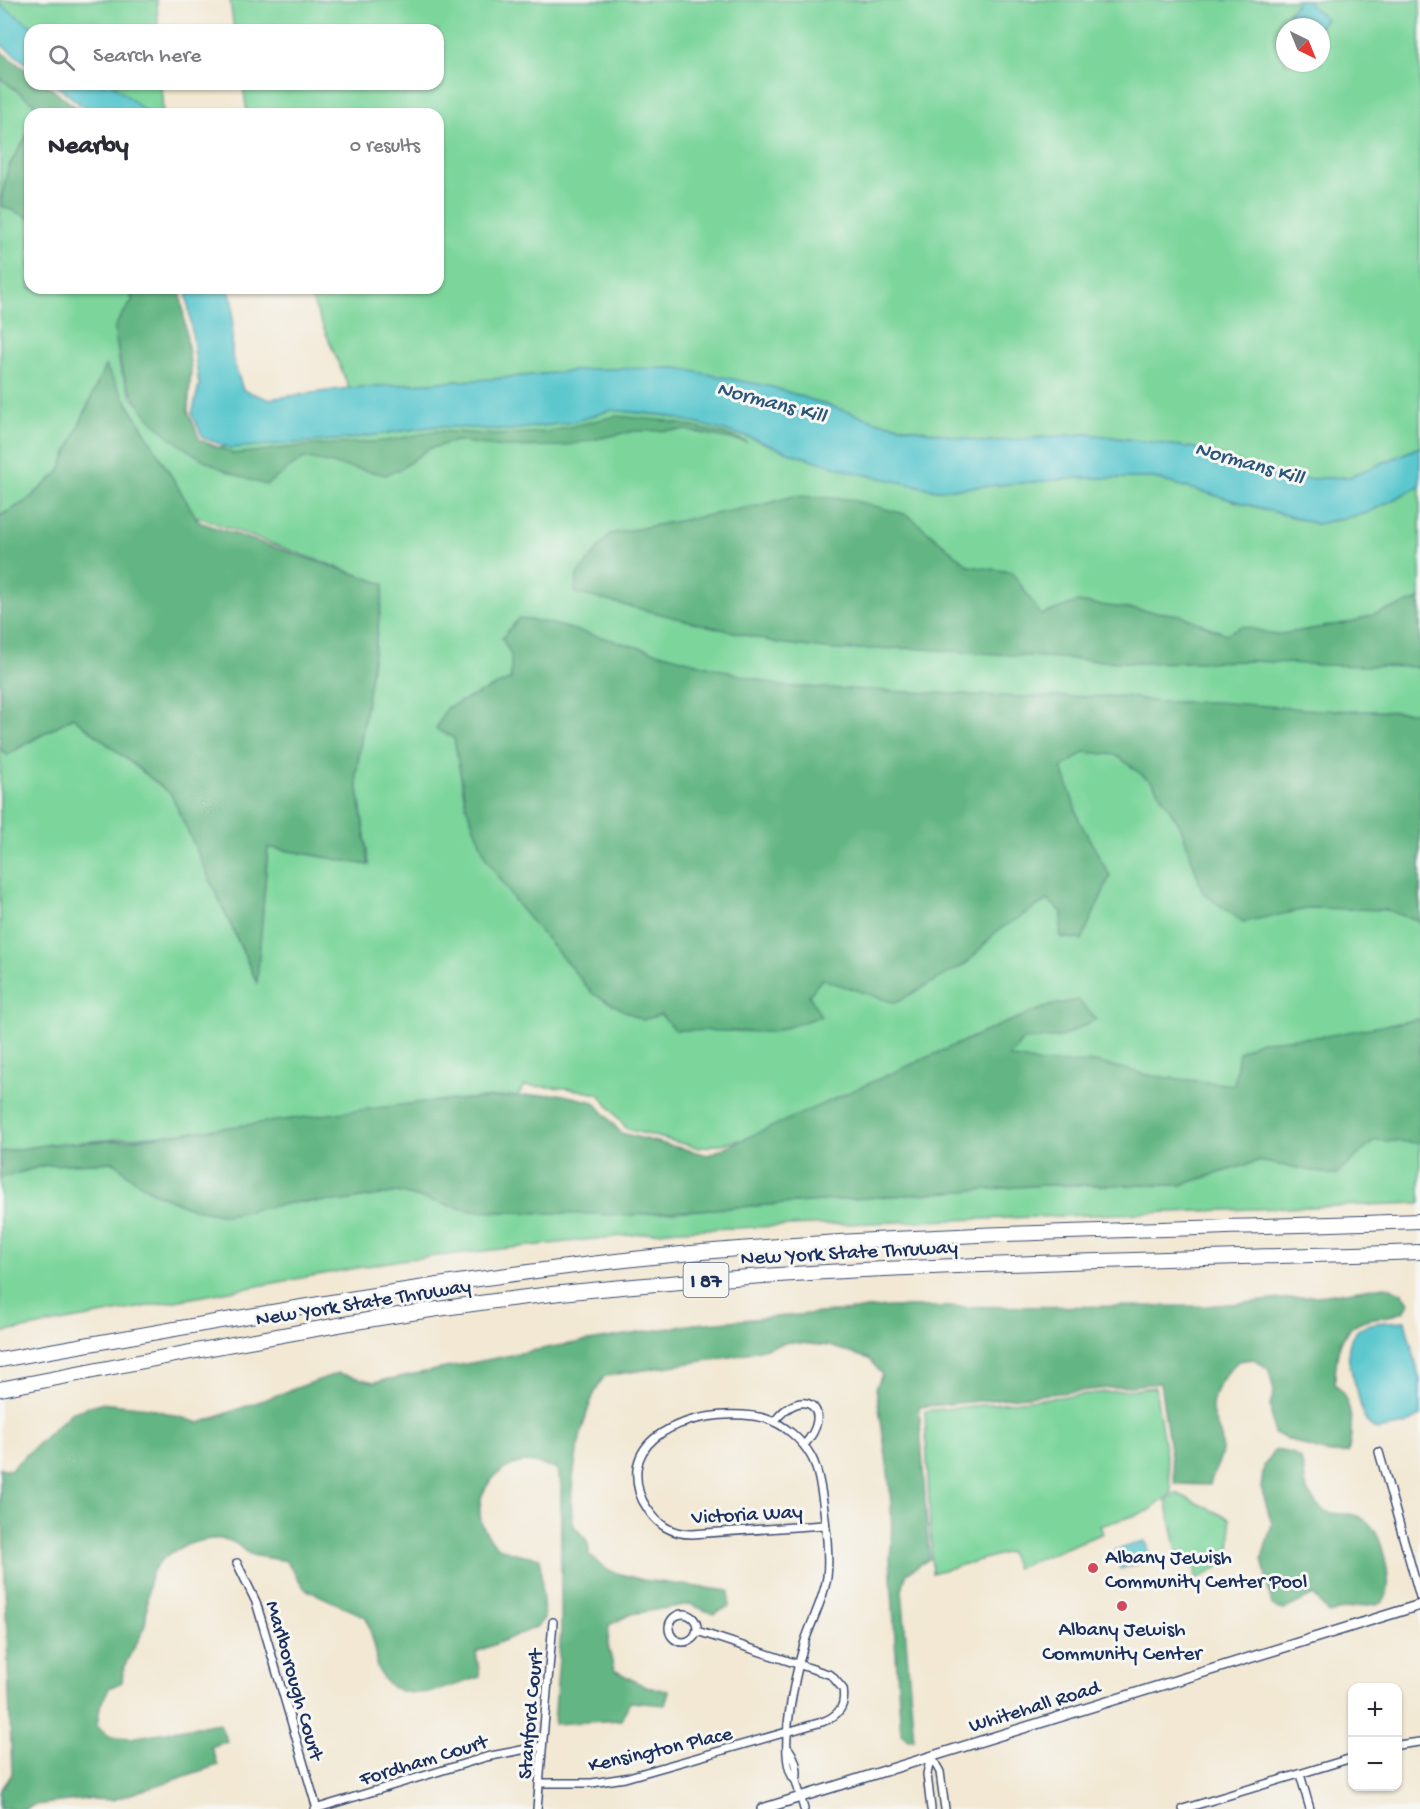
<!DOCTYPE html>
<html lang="en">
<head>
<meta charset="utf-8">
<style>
  body { margin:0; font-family:"Gochi Hand",sans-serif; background:#f2f2f3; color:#2b2b33 }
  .controls { position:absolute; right:18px; bottom:18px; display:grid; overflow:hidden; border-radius:12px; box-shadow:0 2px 4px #0004 }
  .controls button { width:54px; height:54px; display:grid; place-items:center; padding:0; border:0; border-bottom:2px solid #e1e1e2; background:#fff; color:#2b2b33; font:30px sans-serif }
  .compass { position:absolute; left:1276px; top:18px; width:54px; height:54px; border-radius:50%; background:#fff; box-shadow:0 2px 4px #0004; rotate:137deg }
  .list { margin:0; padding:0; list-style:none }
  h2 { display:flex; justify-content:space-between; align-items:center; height:78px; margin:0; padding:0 24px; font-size:26px }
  h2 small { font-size:20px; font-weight:400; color:#7c7c81 }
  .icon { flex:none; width:33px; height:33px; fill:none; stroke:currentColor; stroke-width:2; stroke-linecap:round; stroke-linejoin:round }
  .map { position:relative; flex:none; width:1420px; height:1809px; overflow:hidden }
  .search { position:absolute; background:#fff; box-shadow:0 2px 4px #0004; left:24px; top:24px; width:420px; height:66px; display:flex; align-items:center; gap:15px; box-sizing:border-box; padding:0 21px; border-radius:18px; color:#7c7c81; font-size:22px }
  .panel { position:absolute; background:#fff; box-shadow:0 2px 4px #0004; left:24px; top:108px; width:420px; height:186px; border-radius:18px }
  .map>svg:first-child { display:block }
</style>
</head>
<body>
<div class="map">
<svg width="1420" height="1809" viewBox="0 0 1420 1809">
  <rect width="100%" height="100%" fill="#f6f6f2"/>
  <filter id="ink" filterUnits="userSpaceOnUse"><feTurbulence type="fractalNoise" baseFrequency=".0167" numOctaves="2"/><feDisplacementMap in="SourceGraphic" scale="12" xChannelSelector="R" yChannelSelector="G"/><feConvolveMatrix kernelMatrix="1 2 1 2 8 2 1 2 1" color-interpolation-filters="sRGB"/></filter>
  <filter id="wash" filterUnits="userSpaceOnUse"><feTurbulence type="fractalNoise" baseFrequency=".008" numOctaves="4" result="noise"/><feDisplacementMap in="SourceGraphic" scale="24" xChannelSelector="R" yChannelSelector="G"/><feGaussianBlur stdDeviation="1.35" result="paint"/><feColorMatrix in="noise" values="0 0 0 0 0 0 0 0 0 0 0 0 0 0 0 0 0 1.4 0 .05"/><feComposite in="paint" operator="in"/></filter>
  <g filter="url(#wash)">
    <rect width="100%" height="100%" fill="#f2e8d3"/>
    <!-- green -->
    <path fill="#7bd59b" stroke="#4b827c" stroke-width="1.5" fill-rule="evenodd" d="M0,0H157L158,30H30L0,17Z
      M230,0H1420V447L1350,477L1290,480L1195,448L1087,434L983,442L879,422L772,387L594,369L493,379L349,388L307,288H438V114H247L243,84H438V30H234ZM1285,27H1321V63H1285Z
      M0,78L37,106L35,114H30V130L8,168L0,205L30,218V288H126L133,300L115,328L120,367L132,398L189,449L346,439L436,426L509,430L573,422L611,410L669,416L749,437L794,454L857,473L938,490L1078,478H1154L1317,524L1367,513L1420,486V1203L678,1230L400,1260L0,1333V1178L46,1165L115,1162L128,1175L151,1191L191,1208L226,1215L296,1202L343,1201L397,1192L472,1211L629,1215L1044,1185H1180L1258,1161L1335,1175L1359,1153L843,1121L699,1148L627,1129L599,1094L567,1088L525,1086L517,1096C417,1100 318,1117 218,1129C145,1138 72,1141 0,1152V748L7,755L73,717L171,794L256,981L268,847L369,865L356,775L384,584L195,516L105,366L59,472L25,502L0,516Z
      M104,84H161L163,114H138Z
      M1155,1387L1172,1493L1149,1511L1100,1526L1103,1533L1016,1568L1009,1552L932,1573L925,1411Z
      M1176,1493L1230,1519C1233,1556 1230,1563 1196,1580L1195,1569L1177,1552L1166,1500Z"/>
    <!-- forest -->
    <path fill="#64b683" stroke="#407270" stroke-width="1.5" d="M0,51L30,73V84H45L85,114H35L37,106L0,78Z
      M30,130V218L0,205L8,168Z
      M126,288H180L191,369L188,411L200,440L234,454L303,446L386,441L438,431L497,435L548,432L616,416L667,421L728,435L747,442L685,430L634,431L563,446L501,447L456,441L428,449L402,468L386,475L304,458L266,485C202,467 126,422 118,350C117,344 114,333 115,327C118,318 128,308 133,300Z
      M105,366L199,522L384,584L356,775L369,865L268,847L257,982L171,794L73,717L6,755L0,748V516L25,502L59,472Z
      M794,496L848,499L908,515L969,566L1012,572L1041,615L1077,602L1180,615L1226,634L1242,626L1276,635L1352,622L1420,599V667L1322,665L1253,661L1134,663L907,648L835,650L778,643L575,593L577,575L610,534L762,505Z
      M519,618L549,623L781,686L1021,697L1124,696L1158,702H1216L1317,710L1420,712V921L1386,910L1312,908L1243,922L1203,893L1181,827L1153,783L1116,755L1085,752L1062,768L1080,822L1110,876L1082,940L1060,937L1062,912L1047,900L997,931L967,963L895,1003L822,979L809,995L821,1016L773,1032L675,1030L661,1015L642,1020L593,994L517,904L486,858L466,806L454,738L436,729L446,708L511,679V655L502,638Z
      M1078,1000L1096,1019L1061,1037L1023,1040L1009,1057L1041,1063L1095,1062L1153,1076L1234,1085L1239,1052L1261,1041L1326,1036L1420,1019V1143L1375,1140L1336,1175L1258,1161L1180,1185H1044L629,1215L472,1211L397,1192L343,1201L296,1202L226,1215L191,1208L151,1191L128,1175L115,1162L46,1165L0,1178V1152L51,1144L128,1140L424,1102L559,1094L594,1102L621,1133L708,1155L1000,1025L1049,1006Z
      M1385,1286L1401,1292L1409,1302L1405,1311C1391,1318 1375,1316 1360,1322C1337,1331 1335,1363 1335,1383C1353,1403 1354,1427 1348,1453C1322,1457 1298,1441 1274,1434L1270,1405L1274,1391L1269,1370L1254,1359L1238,1361C1224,1375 1206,1397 1214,1419C1218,1429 1223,1438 1222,1450C1222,1459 1212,1474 1210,1485L1175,1484L1160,1383L919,1407L929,1559L907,1573L902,1589L914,1740H908L901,1734L890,1559C896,1501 884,1445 876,1388L882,1374L869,1359L830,1346L789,1342L736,1356L605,1376C583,1400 566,1492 573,1523C575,1531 584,1534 587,1542C589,1545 589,1552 589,1555L609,1571L643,1580L729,1591V1607L713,1614L690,1604L631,1614L609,1625L608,1645L614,1670L646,1687L669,1691L665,1705L630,1702L621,1720L554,1724L561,1631V1483L556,1468C545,1466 529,1460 519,1463C483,1473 466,1512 493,1542C502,1553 526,1555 540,1558L544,1618L537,1627L476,1652L480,1677C447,1687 395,1712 377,1667C375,1663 376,1657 376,1653C374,1641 369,1628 366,1617L305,1589L286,1561C274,1558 260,1558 250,1554C244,1552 241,1546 235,1543C214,1531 170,1547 156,1566C144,1583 149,1606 145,1624C139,1647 122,1658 122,1682L109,1688L100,1706L97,1726L109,1736L131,1738L219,1723L227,1741L211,1747L218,1765L113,1800L87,1799L34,1805L25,1809H0V1792L12,1774L3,1526L0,1523V1468L10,1470L71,1413L100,1403L149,1408L200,1423L338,1373L374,1382L557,1346L695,1324L889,1307L1207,1306L1326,1295Z
      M1275,1450L1292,1453L1301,1460C1308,1479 1300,1488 1318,1505C1328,1516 1335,1513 1347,1514C1376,1516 1383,1546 1387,1569C1389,1581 1390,1594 1381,1603L1344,1609L1329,1614L1314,1595L1283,1610L1272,1606L1262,1558L1272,1524L1261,1487L1264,1466Z"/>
    <!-- water -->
    <path fill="#5bc8ce" stroke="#3b7c96" stroke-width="1.5" d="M1299,0H1309L1308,3L1326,19L1319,27H1305L1288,13Z
      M0,4L37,30H30V66L0,44Z
      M54,84H112L149,114H93Z
      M186,288H228L233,302L232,356L243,390L268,399L349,388L493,379L594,369L677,368L772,387L879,422L983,442L1087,434L1195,448L1290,480L1350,477L1420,447V486L1367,513L1317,524L1154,478H1078L938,490L857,473L794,454L749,437L664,415L611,410L573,422L509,430L436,426L346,439L231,448L203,438L192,414L199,385Z
      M1405,1321L1420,1380V1416L1405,1425L1377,1430C1361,1423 1361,1404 1357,1390C1351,1370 1340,1345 1359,1329C1370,1321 1392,1322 1405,1321Z
      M1145,1541L1151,1560L1120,1569L1115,1550Z"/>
  </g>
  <g filter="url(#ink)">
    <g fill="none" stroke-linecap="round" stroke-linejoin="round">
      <!-- minor casing -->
      <g stroke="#3b4b70" stroke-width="10">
        <path id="minor" d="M774,1422C803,1383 836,1410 804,1445
          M1379,1452L1420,1597
          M237,1563L256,1602L317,1809
          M669 1628a14 14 0 1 1 28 0a14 14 0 1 1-28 0Z
          M1398,1745L1420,1742
          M787,1747C795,1756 799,1770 796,1781C774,1762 797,1668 805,1641C812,1620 824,1598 827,1577C830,1553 823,1476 811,1456C802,1440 785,1425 767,1419C728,1407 643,1419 637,1469C636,1483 639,1497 647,1508C658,1525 671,1534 692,1534L824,1525
          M931,1756L940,1772L945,1809
          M931,1756L927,1774L931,1809
          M1300,1774L1310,1809
          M796,1781L804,1809
          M539,1783H592L625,1778L822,1722C838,1716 846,1707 843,1689L831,1675L697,1631
          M315,1809L486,1757L542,1746
          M537,1809L553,1622
          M1183,1809L1352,1758"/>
      </g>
      <!-- tertiary casing -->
      <g stroke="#3b4b70" stroke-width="12">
        <path id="tertiary" d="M762,1809L1420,1605"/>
      </g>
      <!-- motorway casing -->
      <g stroke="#3b4b70" stroke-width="16">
        <path id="motorway" d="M0,1360C233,1319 466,1274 702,1252C941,1231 1181,1230 1420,1221
          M0,1389C183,1354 366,1315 552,1294C840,1263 1131,1261 1420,1252"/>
      </g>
      <!-- minor -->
      <use href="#minor" stroke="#fff" stroke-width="7"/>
      <!-- tertiary -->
      <use href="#tertiary" stroke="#fff" stroke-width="9"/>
      <!-- motorway -->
      <use href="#motorway" stroke="#fff" stroke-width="14"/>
    </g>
  </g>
  <!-- markers -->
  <g fill="#d1495b" stroke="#f6f6f2" stroke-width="2">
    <circle cx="1093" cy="1568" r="6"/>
    <circle cx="1122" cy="1606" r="6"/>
  </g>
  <g text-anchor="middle" stroke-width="6" stroke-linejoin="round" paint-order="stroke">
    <!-- shield labels -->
    <rect fill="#f6f6f2" stroke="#5d6b8a" stroke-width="1.5" x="683.5" y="1263" width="45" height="34" rx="4.5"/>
    <g font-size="20" font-weight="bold" fill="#1b2f5e">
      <text x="706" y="1287">I 87</text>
    </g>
    <!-- street labels -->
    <g font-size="21" fill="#1b2f5e" stroke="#f6f6f2">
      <text transform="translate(849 1251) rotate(-3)" y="7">New York State Thruway</text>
      <text transform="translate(363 1301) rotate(-9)" y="7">New York State Thruway</text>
      <text transform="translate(747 1513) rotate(-3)" y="7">Victoria Way</text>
      <text transform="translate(296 1680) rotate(74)" y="7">Marlborough Court</text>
      <text transform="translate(1034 1705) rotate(-17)" y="7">Whitehall Road</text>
      <text transform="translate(529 1714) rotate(-85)" y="7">Stanford Court</text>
      <text transform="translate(660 1748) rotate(-13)" y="7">Kensington Place</text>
      <text transform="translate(423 1759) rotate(-17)" y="7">Fordham Court</text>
    </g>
    <!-- poi labels -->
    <g font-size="21" fill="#1b2f5e" stroke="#f6f6f2" text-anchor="start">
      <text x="1105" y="1563">Albany Jewish<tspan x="1105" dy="24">Community Center Pool</tspan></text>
      <text x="1122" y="1635" text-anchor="middle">Albany Jewish<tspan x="1122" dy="24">Community Center</tspan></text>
    </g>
    <!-- water labels -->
    <g font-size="22" font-style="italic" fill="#2b557a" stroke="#f6f6f2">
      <text transform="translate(772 400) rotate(15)" y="8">Normans Kill</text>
      <text transform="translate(1250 461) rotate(16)" y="8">Normans Kill</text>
    </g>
  </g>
</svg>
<div class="controls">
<button>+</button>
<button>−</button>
</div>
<svg class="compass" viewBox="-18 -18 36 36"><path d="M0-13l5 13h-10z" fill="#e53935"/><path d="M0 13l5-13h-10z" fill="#7c7c81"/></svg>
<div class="search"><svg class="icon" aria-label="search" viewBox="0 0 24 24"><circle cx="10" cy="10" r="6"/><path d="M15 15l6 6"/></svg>Search here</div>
<section class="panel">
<h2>Nearby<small>0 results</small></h2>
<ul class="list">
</ul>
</section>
</div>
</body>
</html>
